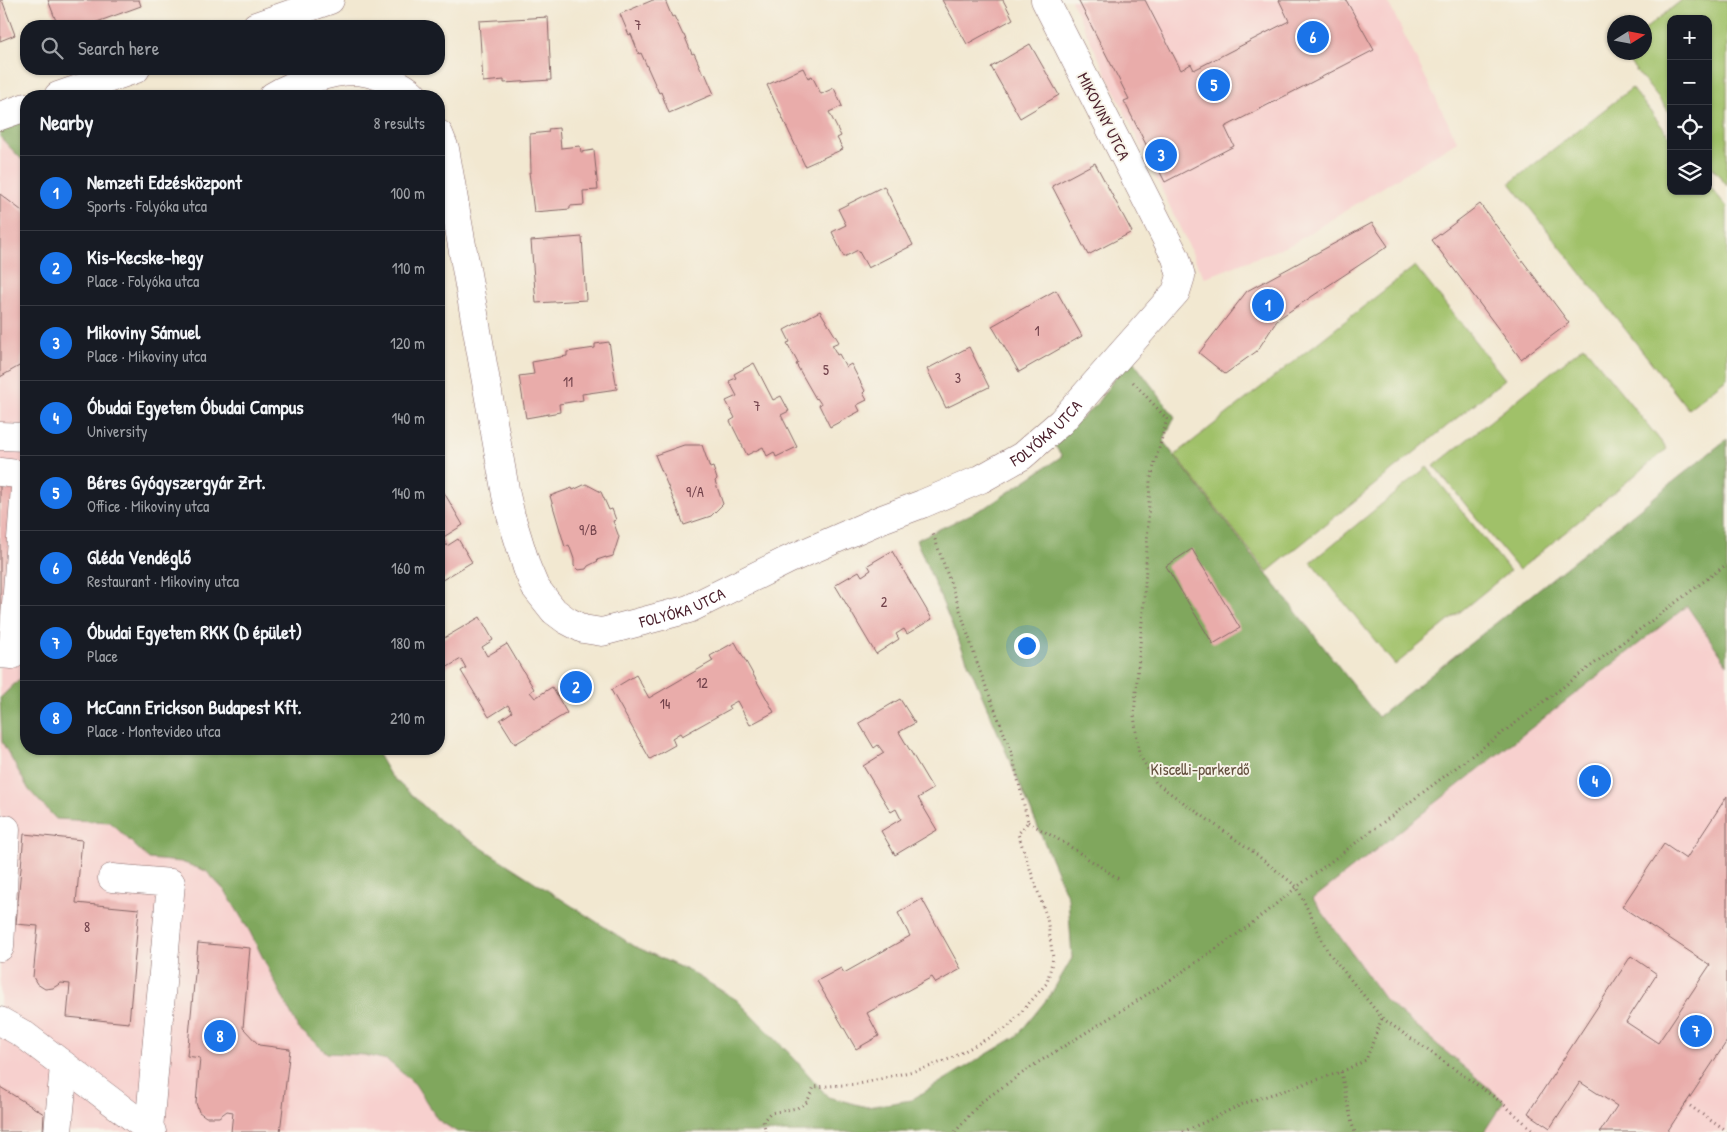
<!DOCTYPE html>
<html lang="en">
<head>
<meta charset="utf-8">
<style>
  body { margin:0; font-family:"Patrick Hand",sans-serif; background:#20242c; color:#f1f3f6 }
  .controls { position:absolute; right:15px; top:15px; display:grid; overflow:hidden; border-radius:10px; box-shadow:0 1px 4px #0004 }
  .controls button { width:45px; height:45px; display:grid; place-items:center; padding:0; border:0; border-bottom:1px solid #363941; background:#171b24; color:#f1f3f6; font:25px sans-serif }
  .compass { position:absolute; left:1607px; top:15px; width:45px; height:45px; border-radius:50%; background:#171b24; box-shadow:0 1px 4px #0004; rotate:79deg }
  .you { position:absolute; left:1026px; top:645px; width:18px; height:18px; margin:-12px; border:4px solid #fff; border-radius:50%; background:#1a73e8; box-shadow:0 0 0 8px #1a73e833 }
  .badge { display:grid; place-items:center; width:32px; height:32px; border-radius:50%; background:#1a73e8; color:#fff; font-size:16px; font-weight:700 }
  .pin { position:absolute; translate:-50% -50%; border:2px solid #fff; box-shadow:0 1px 5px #0006 }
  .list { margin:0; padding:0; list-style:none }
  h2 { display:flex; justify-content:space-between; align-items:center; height:65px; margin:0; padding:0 20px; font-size:21px }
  h2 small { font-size:16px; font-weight:400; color:#9ea1a6 }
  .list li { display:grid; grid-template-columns:32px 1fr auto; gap:15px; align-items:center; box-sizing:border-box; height:75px; padding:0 20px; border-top:1px solid #363941 }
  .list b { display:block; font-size:19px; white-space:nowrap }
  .list p { margin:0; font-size:16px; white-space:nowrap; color:#9ea1a6 }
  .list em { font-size:16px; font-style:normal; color:#9ea1a6 }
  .icon { flex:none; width:28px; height:28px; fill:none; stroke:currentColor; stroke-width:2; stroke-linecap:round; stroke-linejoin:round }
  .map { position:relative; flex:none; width:1727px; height:1132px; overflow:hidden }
  .search { position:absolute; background:#171b24; box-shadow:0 1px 4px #0004; left:20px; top:20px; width:425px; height:55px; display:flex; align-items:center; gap:12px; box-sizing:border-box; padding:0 18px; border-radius:20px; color:#9ea1a6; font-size:19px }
  .panel { position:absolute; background:#171b24; box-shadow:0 1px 4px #0004; left:20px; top:90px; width:425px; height:665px; border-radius:20px }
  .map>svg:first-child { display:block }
</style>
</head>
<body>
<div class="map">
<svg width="1727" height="1132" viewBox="0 0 1727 1132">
  <rect width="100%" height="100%" fill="#f7f3e8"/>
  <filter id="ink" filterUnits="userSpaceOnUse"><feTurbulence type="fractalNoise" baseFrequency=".02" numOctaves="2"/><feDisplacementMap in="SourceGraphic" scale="10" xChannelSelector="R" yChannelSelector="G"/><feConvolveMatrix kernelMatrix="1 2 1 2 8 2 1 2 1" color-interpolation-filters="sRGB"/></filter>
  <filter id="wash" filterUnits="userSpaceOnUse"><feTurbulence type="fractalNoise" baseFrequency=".0096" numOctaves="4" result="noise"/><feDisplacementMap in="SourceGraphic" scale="20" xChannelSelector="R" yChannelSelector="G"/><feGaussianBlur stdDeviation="1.12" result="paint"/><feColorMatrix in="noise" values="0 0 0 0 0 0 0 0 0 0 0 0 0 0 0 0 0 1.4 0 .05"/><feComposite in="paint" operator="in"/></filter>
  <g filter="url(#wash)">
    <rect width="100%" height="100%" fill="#f2e8d1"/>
    <!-- built -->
    <path fill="#f7d0ce" d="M1071,0H1387L1457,141L1292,244L1204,278Z
      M0,137L26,164V673L0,698Z
      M1687,606L1727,664V1132H1484L1504,1101L1386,1001L1312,899Z
      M0,724L2,742L29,790L56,819L110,822L149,859L181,862L206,871L226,892L250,932L284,1001L327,1053L364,1055L387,1060L415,1084L438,1120L457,1132H0Z"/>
    <!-- green -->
    <path fill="#a0c169" stroke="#75704a" d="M1682,0H1727V186L1708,162V19H1671V114L1622,53L1644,52L1645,29Z
      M1632,88L1671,138V191H1708V184L1727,207V378L1688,409L1510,183Z
      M1415,266L1505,379L1267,572L1175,455Z
      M1584,346L1667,449L1519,570L1434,466Z
      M1427,467L1510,571L1395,665L1311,562Z"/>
    <!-- forest -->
    <path fill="#80a75d" stroke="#656344" d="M26,107V164L0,137V116Z
      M1130,357L1175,417L1163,441L1378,717L1727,439V664L1687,606L1313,899L1386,1001L1504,1101L1484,1132H457L438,1120L415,1084L387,1060L364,1055L327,1053L298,1028L250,932L226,892L206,871L181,862L149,859L110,822L56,819L29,790L2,742L0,698L26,673V749H375L390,775L440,821L634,946L691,972L737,1000L793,1057L828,1097L867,1107L911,1100L1017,1036L1051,994L1072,958L1068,898L916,540L988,506L1062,456L1053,443L1095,406Z"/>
    <g id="blocks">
      <!-- building -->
      <path fill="#e9acaa" d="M0,0H2L15,35L0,41Z
        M48,0H139L141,6L86,26H58Z
        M653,0H665L672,17L674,16L683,35H684L692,54L694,53L703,74L705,73L714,94L669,113L661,92L659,93L641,53L639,54L631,34L629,35L620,14Z
        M942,0H1003L1013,19L967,44Z
        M1078,0H1145L1181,70L1191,64L1194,70L1289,21L1279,0H1346L1374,50L1225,127L1234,146L1165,182L1124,101L1129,99Z
        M548,17L551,80L504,83V80L483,82L479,21Z
        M1030,44L1059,95L1020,118L991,67Z
        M803,68L808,78L812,76L821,94L834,88L842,106L829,112L841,136L837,138L843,149L805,166L767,85Z
        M559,128L561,148L580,146L581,152L594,150L598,190L583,191L584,205L570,206V209L534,212L529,172H531L530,134L549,132L548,129Z
        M1095,163L1132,232L1088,255L1052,186Z
        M884,186L913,245L868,268L858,250L844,257L832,232L846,225L838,209Z
        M0,194L26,214V270L21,365L0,377Z
        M1480,204L1569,323L1521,359L1432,240Z
        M1372,223L1388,246L1278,319L1257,351L1225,374L1199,353L1247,291Z
        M582,237L586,300L536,303L531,241Z
        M1056,290L1082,336L1019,372L992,326Z
        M820,311L839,342L832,345L837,355L839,354L846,367L851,364L865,391L863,393L867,400L857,405L860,411L830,427L819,405L821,404L817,398L816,399L796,364L798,363L787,343L790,342L784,330Z
        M609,342L617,389L582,394L583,400L559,404L560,412L526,418L519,376L534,374L532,362L567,356V352L595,348V344Z
        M969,347L989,387L946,408L927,369Z
        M754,363L773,400L781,396L789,411L781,415L797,447L776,457L774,452L767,456L763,447L747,455L730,421L735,418L726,401L737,396L729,381L736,378L734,374Z
        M684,445H702L710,468L713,467L717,479L715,481L723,504L711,516L684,525L655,455Z
        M0,480L19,481L0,638Z
        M439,484L463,525L442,538L447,546L458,539L472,562L439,582Z
        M586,484L601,492L609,510L612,509L616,520L613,521L619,537L613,556L606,558V557L597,560L598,561L588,566L586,569L578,570L574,566V559L569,545L565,547L550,496L572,488L573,490Z
        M1192,549L1240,628L1213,644L1166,566Z
        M892,551L932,619L907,634L904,629L896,634L899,639L876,654L835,585L859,571L862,576L871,570L868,565Z
        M480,617L493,640L482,647L487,656L507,644L534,689L530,692L535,698L552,687L567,713L515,744L500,720L512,712L508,705L489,717L461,671L466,668L461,659L441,671L439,667V641Z
        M735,642L774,712L750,725L737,701L728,706L730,709L682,736L680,733L672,738L675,745L650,759L611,690L636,675L649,698L713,661L710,656Z
        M900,699L915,723L899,732L933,789L918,798L937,830L895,855L881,831L901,819L896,809L891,812L863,766L884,753L878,745L874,748L859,723Z
        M1727,796V1041L1667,1132H1600L1617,1106L1580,1082L1550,1128L1528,1113L1631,956L1657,974L1626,1022L1658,1043L1710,965L1622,907L1664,844L1686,859Z
        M24,834L82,840L76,903L139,909L129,1023L67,1017L70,984L61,983L53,988L45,989L37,984L33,977L38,926L16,924Z
        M922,899L961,969L936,983L932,977L867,1013L879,1036L856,1049L817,981L841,968L844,973L910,936L898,913Z
        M198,943L250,948L243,1028L259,1045L290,1049L280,1132H231L233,1112L227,1111L219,1117H206L199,1112L196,1103L200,1058L187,1056Z
        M0,1087L44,1114L43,1132H0Z"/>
    </g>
  </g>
  <g filter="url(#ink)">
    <use href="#blocks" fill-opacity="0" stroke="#856565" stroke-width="1"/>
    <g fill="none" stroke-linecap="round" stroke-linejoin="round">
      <!-- minor casing -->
      <g stroke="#856565" stroke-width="29">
        <g id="minor">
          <path d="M256,26L330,0"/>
          <path d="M58,96L136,69"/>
          <path d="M273,96C292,84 331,71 354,71C370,71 405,84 414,96"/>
          <path d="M0,116L26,107"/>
          <path id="s1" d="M439,134L445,149L506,495L511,516L527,568L535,587L554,611L566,620L583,629L602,632L689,609L788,560L882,519L922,504L981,479L1022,456L1061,422L1176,292L1181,276L1176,258L1045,0"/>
          <path d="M0,436L26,437"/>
          <path d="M0,472L26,475L12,655L0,654"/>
          <path d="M112,878L171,883L149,1129"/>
          <path d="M0,947L6,829"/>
          <path d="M0,1021L23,1034L152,1132"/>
          <path d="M58,1132L64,1066"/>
        </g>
      </g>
      <!-- path -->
      <path stroke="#856565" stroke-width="3" stroke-dasharray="1 4" stroke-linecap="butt" d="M1133,382L1167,419L1150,481L1145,587L1134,715L1139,754L1156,783L1252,851L1297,887L1328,952L1382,1018L1501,1102L1535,1132
        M1028,822L1066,844L1119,879
        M1341,1072L1352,1124L1355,1132
        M1686,1103L1727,1132
        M766,1132L763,1121L770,1113L797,1108L807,1102L814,1087L859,1084L926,1068L952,1058L1008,1027L1047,983L1053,958L1047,918L1018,834L1028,822L1012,754L978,666L959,607L932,531
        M955,1132L981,1102L1034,1065L1175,977L1246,928L1297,887L1727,564
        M1183,1132L1245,1103L1341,1072L1366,1060L1382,1018"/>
      <!-- minor -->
      <use href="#minor" stroke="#fff" stroke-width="28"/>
    </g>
  </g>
  <g text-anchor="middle" stroke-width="4" stroke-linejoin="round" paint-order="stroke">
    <!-- number labels -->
    <g font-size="14" fill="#72424b">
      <text x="638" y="30">7</text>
      <text x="1037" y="336">1</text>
      <text x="826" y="375">5</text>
      <text x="958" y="383">3</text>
      <text x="568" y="387">11</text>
      <text x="757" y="411">7</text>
      <text x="695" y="497">9/A</text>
      <text x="588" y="535">9/B</text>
      <text x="884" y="607">2</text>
      <text x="702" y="688">12</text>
      <text x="665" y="709">14</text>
      <text x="87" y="932">8</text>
    </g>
    <!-- street labels -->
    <g font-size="16" fill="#4a1f2b" stroke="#f7f3e8">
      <text transform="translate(1104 116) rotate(63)" y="6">MIKOVINY UTCA</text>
      <text dy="6" stroke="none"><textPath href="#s1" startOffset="1038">FOLYÓKA UTCA</textPath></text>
      <text dy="6" stroke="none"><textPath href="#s1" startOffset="632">FOLYÓKA UTCA</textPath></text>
    </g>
    <!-- park labels -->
    <g font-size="16" fill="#64503e" stroke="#f7f3e8">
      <text x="1200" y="775">Kiscelli-parkerdő</text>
    </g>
  </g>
</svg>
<div class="controls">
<button>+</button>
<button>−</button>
<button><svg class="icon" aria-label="locate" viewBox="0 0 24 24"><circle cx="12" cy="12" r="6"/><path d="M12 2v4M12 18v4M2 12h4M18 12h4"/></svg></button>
<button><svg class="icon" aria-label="layers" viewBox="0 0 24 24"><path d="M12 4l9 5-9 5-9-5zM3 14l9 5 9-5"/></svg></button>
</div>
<svg class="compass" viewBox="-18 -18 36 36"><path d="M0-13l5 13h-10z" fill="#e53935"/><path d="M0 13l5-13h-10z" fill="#9ea1a6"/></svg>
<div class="you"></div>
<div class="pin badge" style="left:1268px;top:305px">1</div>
<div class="pin badge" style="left:576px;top:687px">2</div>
<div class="pin badge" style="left:1161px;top:155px">3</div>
<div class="pin badge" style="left:1595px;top:781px">4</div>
<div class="pin badge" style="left:1214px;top:85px">5</div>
<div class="pin badge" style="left:1313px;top:37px">6</div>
<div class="pin badge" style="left:1696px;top:1031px">7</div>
<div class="pin badge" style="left:220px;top:1036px">8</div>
<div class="search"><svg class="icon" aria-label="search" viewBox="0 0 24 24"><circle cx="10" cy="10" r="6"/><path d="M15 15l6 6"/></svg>Search here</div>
<section class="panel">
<h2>Nearby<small>8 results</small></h2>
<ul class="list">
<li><span class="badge">1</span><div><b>Nemzeti Edzésközpont</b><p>Sports · Folyóka utca</p></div><em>100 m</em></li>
<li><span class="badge">2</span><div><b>Kis-Kecske-hegy</b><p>Place · Folyóka utca</p></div><em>110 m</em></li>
<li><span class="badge">3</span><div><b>Mikoviny Sámuel</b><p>Place · Mikoviny utca</p></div><em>120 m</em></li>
<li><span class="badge">4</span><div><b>Óbudai Egyetem Óbudai Campus</b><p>University</p></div><em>140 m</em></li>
<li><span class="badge">5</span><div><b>Béres Gyógyszergyár Zrt.</b><p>Office · Mikoviny utca</p></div><em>140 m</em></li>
<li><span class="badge">6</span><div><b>Gléda Vendéglő</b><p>Restaurant · Mikoviny utca</p></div><em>160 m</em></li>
<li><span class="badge">7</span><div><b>Óbudai Egyetem RKK (D épület)</b><p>Place</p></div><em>180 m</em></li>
<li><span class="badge">8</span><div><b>McCann Erickson Budapest Kft.</b><p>Place · Montevideo utca</p></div><em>210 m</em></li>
</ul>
</section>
</div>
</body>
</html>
